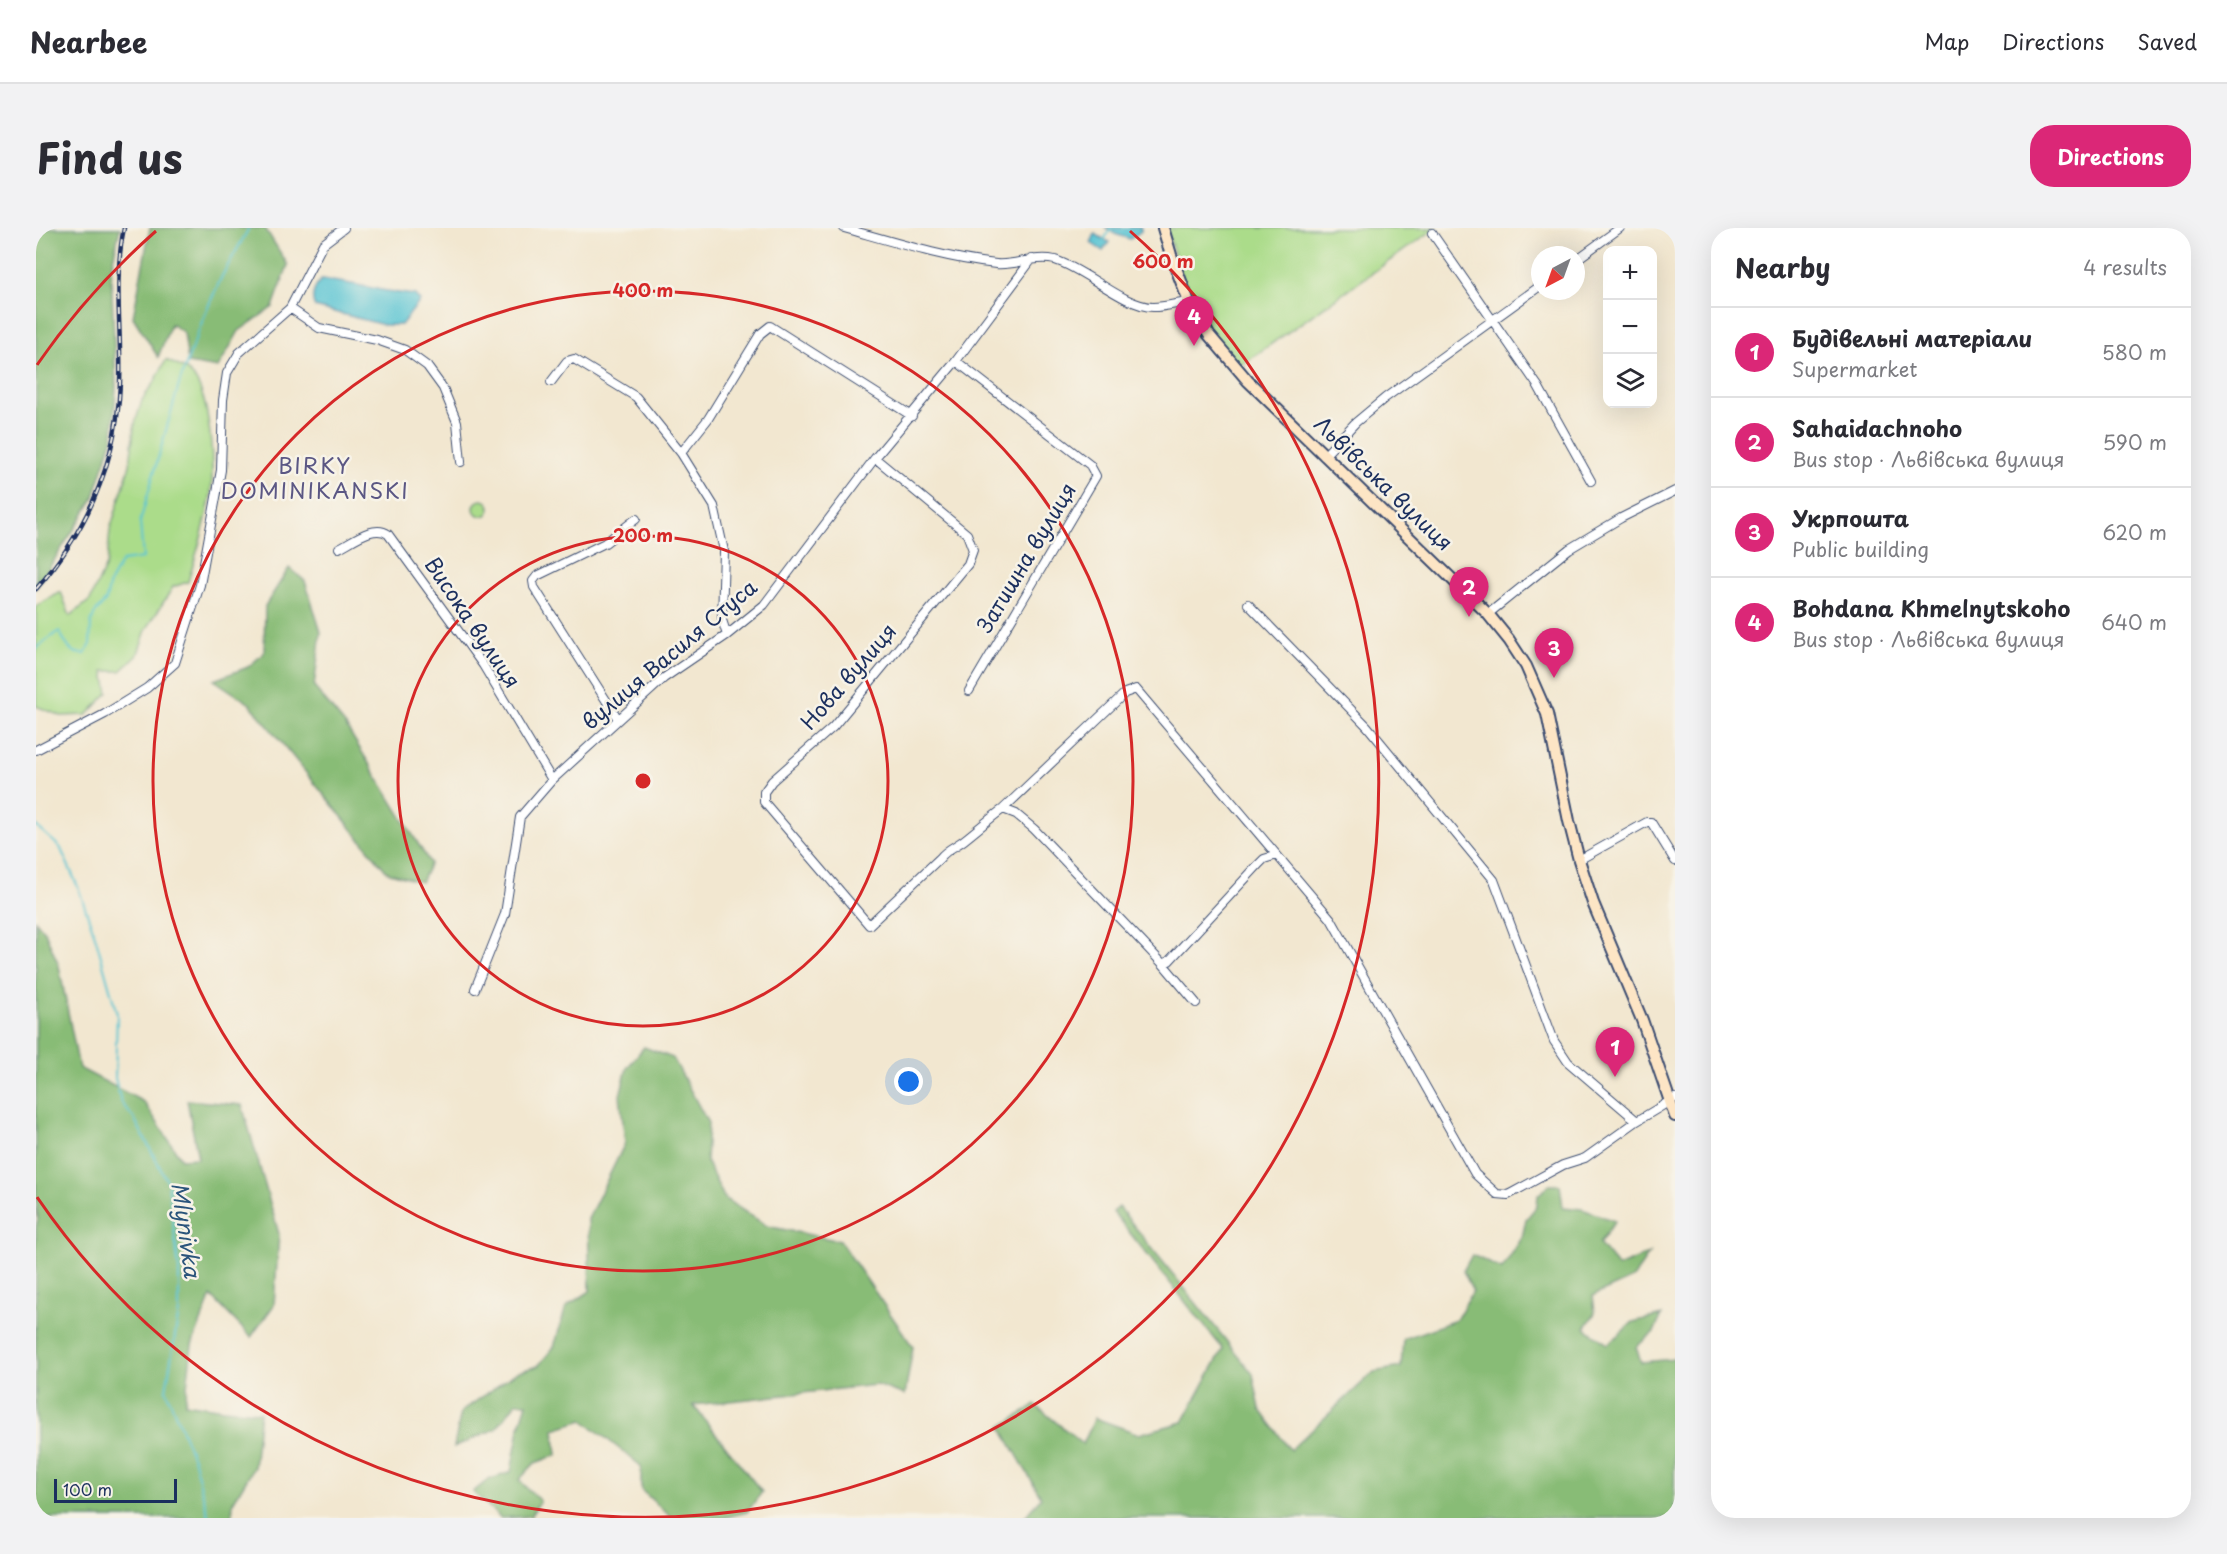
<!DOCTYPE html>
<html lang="en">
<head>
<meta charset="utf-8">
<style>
  body { margin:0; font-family:"Playpen Sans",sans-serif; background:#f2f2f3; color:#2b2b33 }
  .controls { position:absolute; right:18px; top:18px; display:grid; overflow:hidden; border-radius:12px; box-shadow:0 6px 24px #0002 }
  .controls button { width:54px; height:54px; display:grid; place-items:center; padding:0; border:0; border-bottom:2px solid #e1e1e2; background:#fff; color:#2b2b33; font:30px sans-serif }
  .compass { position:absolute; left:1495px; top:18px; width:54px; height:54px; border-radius:50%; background:#fff; box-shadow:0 6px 24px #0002; rotate:221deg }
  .scale { position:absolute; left:18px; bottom:15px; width:123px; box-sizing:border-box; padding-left:6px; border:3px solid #1b2f5e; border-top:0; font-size:16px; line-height:21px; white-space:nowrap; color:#1b2f5e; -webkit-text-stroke:4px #f7f3e8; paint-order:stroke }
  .you { position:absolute; left:873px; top:854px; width:21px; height:21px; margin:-15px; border:4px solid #fff; border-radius:50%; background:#1a73e8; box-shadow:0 0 0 9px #1a73e833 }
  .badge { display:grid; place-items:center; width:39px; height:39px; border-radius:50%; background:#db2777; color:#fff; font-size:20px; font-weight:700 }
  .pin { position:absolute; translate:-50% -50px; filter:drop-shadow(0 2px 3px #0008) }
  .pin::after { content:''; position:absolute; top:32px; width:21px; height:18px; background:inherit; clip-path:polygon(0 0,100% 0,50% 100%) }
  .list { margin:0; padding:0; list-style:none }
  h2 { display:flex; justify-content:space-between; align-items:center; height:78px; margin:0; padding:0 24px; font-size:26px }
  h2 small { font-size:20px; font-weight:400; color:#7c7c81 }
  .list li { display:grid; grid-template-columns:39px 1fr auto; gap:18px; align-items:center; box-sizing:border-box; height:90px; padding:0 24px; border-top:2px solid #e1e1e2 }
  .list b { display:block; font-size:22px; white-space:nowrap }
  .list p { margin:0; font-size:20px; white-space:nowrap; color:#7c7c81 }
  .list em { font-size:20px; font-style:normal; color:#7c7c81 }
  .icon { flex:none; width:33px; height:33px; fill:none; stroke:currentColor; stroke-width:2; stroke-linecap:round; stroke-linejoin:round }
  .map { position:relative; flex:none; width:1639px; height:1290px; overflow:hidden; border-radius:24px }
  header { display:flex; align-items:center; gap:36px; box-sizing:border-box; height:84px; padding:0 30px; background:#fff; border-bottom:2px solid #e1e1e2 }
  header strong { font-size:28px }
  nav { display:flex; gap:33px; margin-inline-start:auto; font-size:21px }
  .intro { display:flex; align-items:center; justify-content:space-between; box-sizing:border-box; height:144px; padding:0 36px }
  h1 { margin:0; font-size:42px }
  .button { padding:15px 27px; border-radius:24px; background:#db2777; color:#fff; font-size:21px; font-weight:700 }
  main { display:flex; gap:36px; padding:0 36px }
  aside { flex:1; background:#fff; border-radius:24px; box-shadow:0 6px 24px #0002 }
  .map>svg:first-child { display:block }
</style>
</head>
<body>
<header>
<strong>Nearbee</strong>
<nav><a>Map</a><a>Directions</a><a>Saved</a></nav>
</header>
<div class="intro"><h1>Find us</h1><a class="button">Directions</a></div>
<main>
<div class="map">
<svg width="1639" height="1290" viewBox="0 0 1639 1290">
  <rect width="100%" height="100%" fill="#f7f3e8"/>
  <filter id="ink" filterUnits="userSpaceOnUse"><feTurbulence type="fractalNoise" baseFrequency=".0167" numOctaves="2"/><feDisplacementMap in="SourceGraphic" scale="12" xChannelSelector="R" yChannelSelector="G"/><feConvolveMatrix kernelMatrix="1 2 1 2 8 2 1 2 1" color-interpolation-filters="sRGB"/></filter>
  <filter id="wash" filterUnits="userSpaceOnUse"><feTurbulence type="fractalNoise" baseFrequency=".008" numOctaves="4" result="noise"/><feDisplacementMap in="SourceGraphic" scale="24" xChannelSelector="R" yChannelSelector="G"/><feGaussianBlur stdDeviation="1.35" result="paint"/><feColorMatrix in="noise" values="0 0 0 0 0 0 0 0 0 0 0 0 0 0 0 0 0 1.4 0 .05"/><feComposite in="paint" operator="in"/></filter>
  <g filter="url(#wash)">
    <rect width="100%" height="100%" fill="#f2e7d0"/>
    <!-- green -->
    <path fill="#abdc8a" stroke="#638674" stroke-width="1.5" d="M1130,0H1400L1201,140L1153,74Z
      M130,132C137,136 148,139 154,145C175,164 178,238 175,265C171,295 160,326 152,354L137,359L110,402L101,428L85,443H68L72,465L51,487L25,488L0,478V378L25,364L34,388L54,372L71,335L74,302L94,237L98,199L106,172L118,155Z
      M438 280a8 8 0 1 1 16 0a8 8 0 1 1-16 0Z"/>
    <!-- forest -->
    <path fill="#88bc76" stroke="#52766a" stroke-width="1.5" d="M0,0H84L75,41L80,159L77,209L57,272L0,360Z
      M114,0H229L252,37L237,79L203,103L182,140L152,135L148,105L135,96L122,129L97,89Z
      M253,340L269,353L285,404L278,459L310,498L394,635L385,654L351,644L214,476L178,452L212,439L228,425L229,378Z
      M0,693L9,704L23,738L43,840L108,874L145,931L162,930L151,872L206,877L243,1006L238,1077L215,1109L175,1068L156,1117L149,1175L187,1181L224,1184L218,1239L197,1274L196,1290H0V1001L2,990L0,971Z
      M608,819L637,830L672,895L670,933L689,971L731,998L804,1013L877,1119L869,1167L840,1157L657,1177L726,1264L711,1284L687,1290H636L605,1262V1238L547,1192L518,1201L521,1227L499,1235L483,1252L504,1273L495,1288L465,1290L437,1264L452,1252L475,1244L483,1201L491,1175H480L460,1201L418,1219L425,1184L481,1144L502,1138L518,1119L530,1079L554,1063L552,991L589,915L584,867L591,840Z
      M1513,957H1524L1527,979L1546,981L1579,993L1563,1016L1582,1039L1613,1026L1597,1050L1557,1068L1559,1085L1549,1100L1572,1116L1597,1094L1626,1087L1618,1104L1600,1119L1605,1134L1639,1131L1638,1290H988L1005,1269L965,1199L999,1177L1047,1216L1059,1190L1103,1206L1147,1194L1187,1121L1077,984L1083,979L1217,1146L1224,1181L1254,1222L1338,1144L1365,1139L1367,1111L1420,1092L1437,1063L1427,1043L1436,1027L1466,1041L1486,1010L1490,991L1501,978L1502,967Z"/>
    <!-- water -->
    <path fill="#59c4d3" stroke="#3a7a98" stroke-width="1.5" d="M1070,0H1105V3L1094,11L1079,6Z
      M1059,6L1073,14L1067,23L1055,15Z
      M285,52C317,54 347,64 379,67L384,73L365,97H348L279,79C274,69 278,60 285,52Z"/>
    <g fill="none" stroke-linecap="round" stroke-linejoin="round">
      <!-- stream -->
      <path stroke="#59c4d3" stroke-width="2" d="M1068,12L1075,0
        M0,420L23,403C31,416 32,426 49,426L54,417L55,395L59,385L70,372L74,354L86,333L107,330L104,294L144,153L170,83L186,48L213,0
        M0,598L24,619L42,659L60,711L81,786L79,850L85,874L99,892L132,955L143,1042V1083L130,1162L158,1233L173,1290"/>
    </g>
  </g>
  <g filter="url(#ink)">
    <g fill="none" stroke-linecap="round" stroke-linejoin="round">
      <!-- street casing -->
      <g stroke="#3b4b6f" stroke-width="10">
        <path id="street" d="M808,0C858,14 908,30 960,36C979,38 999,27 1019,32C1049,41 1089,79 1117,79C1129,79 1142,75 1153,74
          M1396,5L1502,158L1555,253
          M1540,32L1584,0
          M254,80L283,100L341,112L369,122L391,138L407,160L421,194L425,234
          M920,133L1054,237L1060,248L933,463
          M515,154L531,133L538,131L600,169L645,225L678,278L688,323L686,392L691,407
          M645,225L672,191L724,106L734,98L876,188
          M1288,228L1319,195L1349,170L1504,58
          M839,230L931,306L937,322L932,336L797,499L736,553L728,564V574L833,697L904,630C911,621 919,619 928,612C941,602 953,591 967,581L1089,465L1100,461L1295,691L1439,946L1461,966L1472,967L1527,937L1549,930L1601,893L1639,870
          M303,320C317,313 338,296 352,306L447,437L516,552
          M1212,376L1331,498L1458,652L1518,813L1532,834L1601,893
          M1452,386L1533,321L1585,290L1639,263
          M582,491L498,359L497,353L501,348L569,315L600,291
          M0,522L69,486L111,460L139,435L164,357L185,242L187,172L191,145L203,125L254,80L287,16L308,0
          M967,581L980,586L998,601L1127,736L1160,775
          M1543,632L1611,594H1615L1639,633
          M1127,736L1133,733L1222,637L1228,631L1241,627
          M439,761L469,686L484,589L516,552L628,450L691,407L728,377L839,230L920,133L996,31"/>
      </g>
      <!-- secondary casing -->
      <g stroke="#3b4b6f" stroke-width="14">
        <path id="secondary" d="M1127,0L1135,27L1153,74L1173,107L1212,153L1452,386L1473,412L1490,438L1511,486L1533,593L1543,632L1557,675L1606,792L1639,888"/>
      </g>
      <!-- street -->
      <use href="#street" stroke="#fff" stroke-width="8"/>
      <!-- secondary -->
      <use href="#secondary" stroke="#fde5c5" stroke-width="10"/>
      <!-- rail casing -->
      <g stroke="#1b2f5e" stroke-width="4.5">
        <path id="rail" d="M0,361C52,302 81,234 84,155C86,103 77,51 88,0"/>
      </g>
      <!-- rail -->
      <use href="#rail" stroke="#f7f3e8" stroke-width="2" stroke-dasharray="7" stroke-linecap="butt"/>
    </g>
  </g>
  <!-- distance rings -->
  <g fill="none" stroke="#d62828" stroke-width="3">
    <circle cx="607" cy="553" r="245"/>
    <circle cx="607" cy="553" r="490"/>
    <path d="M1 137A735 735 0 0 1 120 3M1094 3A735 735 0 1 1 1 969"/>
  </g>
  <g text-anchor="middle" stroke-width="5" stroke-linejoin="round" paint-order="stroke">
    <!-- street labels -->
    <g font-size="21" fill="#1b2f5e" stroke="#f7f3e8">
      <text transform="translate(1347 256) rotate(44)" y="7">Львівська вулиця</text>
      <text transform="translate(991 330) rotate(-59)" y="7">Затишна вулиця</text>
      <text transform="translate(436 395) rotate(56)" y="7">Висока вулиця</text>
      <text transform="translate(634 427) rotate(-40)" y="7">вулиця Василя Стуса</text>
      <text transform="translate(813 449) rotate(-49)" y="7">Нова вулиця</text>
    </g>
    <!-- neighbourhood labels -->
    <g font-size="22" letter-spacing="1.5" fill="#5b5784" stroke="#f7f3e8">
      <text x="279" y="246">BIRKY<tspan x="279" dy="25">DOMINIKANSKI</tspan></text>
    </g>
    <!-- water labels -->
    <g font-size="22" font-style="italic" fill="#2a547b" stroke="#f7f3e8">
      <text transform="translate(150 1002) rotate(82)" y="8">Mlynivka</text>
    </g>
  </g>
  <circle cx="607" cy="553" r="9" fill="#d62828" stroke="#f7f3e8" stroke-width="3"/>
  <g font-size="18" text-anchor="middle" font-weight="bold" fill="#d62828" stroke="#f7f3e8" stroke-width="5" stroke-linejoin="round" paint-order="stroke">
    <text x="1127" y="40">600 m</text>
    <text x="607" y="69">400 m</text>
    <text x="607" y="314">200 m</text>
  </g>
</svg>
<div class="controls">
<button>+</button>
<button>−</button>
<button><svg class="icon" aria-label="layers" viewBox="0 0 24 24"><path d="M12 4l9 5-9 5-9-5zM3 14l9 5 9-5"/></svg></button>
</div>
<svg class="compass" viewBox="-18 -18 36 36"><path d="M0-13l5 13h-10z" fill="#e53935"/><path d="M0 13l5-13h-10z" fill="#7c7c81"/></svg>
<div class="scale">100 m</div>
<div class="you"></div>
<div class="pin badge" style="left:1579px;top:849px">1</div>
<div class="pin badge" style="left:1433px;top:389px">2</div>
<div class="pin badge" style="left:1518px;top:450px">3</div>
<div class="pin badge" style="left:1158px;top:118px">4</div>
</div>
<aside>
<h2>Nearby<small>4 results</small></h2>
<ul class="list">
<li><span class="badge">1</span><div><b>Будівельні матеріали</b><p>Supermarket</p></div><em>580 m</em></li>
<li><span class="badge">2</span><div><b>Sahaidachnoho</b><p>Bus stop · Львівська вулиця</p></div><em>590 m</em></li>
<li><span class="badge">3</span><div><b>Укрпошта</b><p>Public building</p></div><em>620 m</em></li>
<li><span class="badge">4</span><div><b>Bohdana Khmelnytskoho</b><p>Bus stop · Львівська вулиця</p></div><em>640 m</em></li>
</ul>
</aside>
</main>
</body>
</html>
